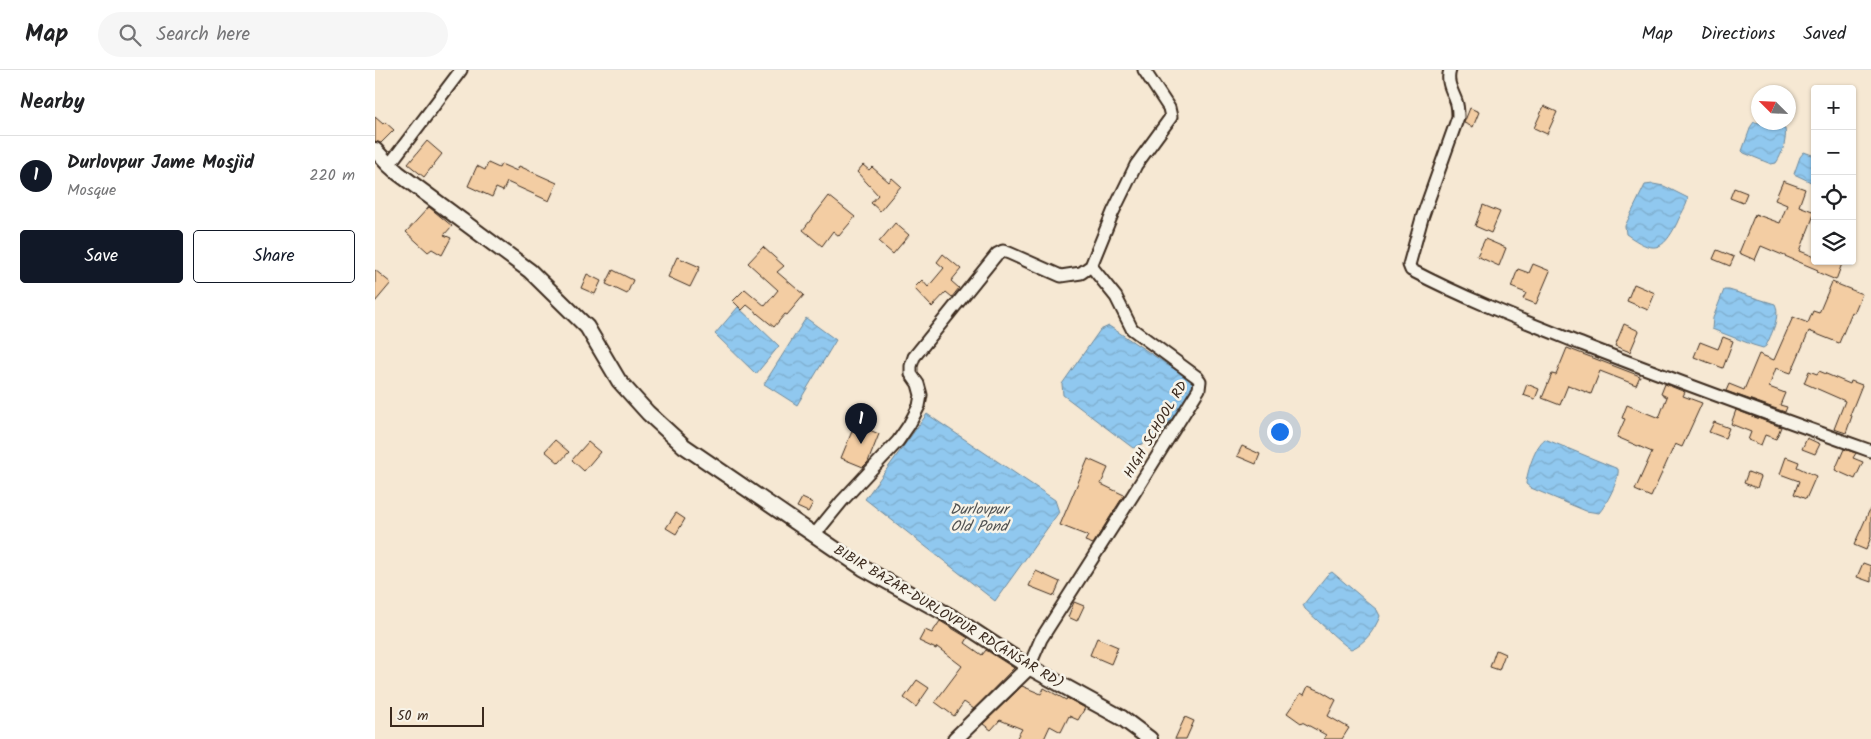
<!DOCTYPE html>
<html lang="en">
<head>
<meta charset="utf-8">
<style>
  body { margin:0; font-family:Kalam,sans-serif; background:#f6f6f6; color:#202124 }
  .controls { position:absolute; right:15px; top:15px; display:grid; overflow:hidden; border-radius:5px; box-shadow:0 1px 4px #0004 }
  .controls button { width:45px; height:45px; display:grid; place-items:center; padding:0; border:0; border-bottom:1px solid #e0e0e0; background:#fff; color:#202124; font:25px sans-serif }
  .compass { position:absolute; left:1376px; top:15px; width:45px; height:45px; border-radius:50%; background:#fff; box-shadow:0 1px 4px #0004; rotate:294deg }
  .scale { position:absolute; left:15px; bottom:12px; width:94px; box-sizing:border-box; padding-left:5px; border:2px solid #3b2a1e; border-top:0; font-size:14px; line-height:18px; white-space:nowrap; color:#3b2a1e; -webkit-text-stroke:4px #f7f3e8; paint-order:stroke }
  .you { position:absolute; left:904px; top:361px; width:18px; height:18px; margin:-12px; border:4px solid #fff; border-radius:50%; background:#1a73e8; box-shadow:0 0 0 8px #1a73e833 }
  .badge { display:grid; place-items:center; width:32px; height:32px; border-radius:50%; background:#111827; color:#fff; font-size:16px; font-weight:700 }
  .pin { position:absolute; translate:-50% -41px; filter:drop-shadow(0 1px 2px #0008) }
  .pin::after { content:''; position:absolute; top:26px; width:18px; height:15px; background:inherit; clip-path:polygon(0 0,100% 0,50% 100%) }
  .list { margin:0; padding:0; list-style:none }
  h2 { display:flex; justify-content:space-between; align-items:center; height:65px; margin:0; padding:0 20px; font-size:21px }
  h2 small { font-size:16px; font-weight:400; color:#757577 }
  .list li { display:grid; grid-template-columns:32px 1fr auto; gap:15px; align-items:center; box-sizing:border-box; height:80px; padding:0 20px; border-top:1px solid #e0e0e0 }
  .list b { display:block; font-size:19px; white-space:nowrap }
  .list p { margin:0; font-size:16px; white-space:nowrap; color:#757577 }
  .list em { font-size:16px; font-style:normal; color:#757577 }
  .actions { display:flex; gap:10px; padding:15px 20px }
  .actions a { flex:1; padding:11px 0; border:1px solid #111827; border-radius:5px; text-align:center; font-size:18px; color:#111827 }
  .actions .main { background:#111827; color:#fff }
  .icon { flex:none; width:28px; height:28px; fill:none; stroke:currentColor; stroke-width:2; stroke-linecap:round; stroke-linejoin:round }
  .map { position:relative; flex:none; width:1496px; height:669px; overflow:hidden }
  header { display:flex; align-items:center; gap:30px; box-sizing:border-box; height:70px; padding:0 25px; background:#fff; border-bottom:1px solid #e0e0e0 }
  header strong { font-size:24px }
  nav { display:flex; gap:28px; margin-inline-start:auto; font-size:18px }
  .search { width:350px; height:45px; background:#f6f6f6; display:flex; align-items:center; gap:12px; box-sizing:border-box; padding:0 18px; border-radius:28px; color:#757577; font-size:19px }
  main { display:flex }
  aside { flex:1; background:#fff }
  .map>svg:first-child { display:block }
</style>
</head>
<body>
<header>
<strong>Map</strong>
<div class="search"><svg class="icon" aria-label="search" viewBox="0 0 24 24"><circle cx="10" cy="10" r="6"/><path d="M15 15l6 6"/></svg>Search here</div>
<nav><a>Map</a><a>Directions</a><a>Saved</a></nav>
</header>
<main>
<aside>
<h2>Nearby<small></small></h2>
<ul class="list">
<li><span class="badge">1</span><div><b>Durlovpur Jame Mosjid</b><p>Mosque</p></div><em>220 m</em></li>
</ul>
<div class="actions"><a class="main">Save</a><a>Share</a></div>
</aside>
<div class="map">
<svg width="1496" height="669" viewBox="0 0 1496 669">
  <defs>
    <pattern id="water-waves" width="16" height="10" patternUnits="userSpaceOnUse" patternTransform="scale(1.25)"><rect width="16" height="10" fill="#90c8ef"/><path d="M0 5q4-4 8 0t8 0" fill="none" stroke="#7daccc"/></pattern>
  </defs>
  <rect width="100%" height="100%" fill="#f6e8d3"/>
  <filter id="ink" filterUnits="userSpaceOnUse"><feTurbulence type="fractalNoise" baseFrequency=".02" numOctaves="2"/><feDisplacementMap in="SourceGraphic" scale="10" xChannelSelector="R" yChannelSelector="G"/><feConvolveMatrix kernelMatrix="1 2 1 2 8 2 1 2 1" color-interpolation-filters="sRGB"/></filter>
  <g filter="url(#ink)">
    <!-- water -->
    <path fill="url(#water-waves)" stroke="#6e899b" d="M1379,52L1395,54L1410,59C1412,69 1407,85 1401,93L1396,94L1369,83L1367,81L1376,56Z
      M1429,82L1440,86V114L1419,104L1425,87Z
      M1278,114L1289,116L1313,128C1312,136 1305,145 1302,153C1287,183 1278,183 1251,164L1250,156L1270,115Z
      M1349,220H1354L1400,234C1406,246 1396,265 1391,276L1388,278L1378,275L1337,259L1338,248Z
      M363,237L404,276L381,304L340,264Z
      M431,248L461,270L422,335L389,314Z
      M734,256L819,312L817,321L784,366L758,378L688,325L687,314L725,260Z
      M552,344L680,430L684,442L620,531L490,429Z
      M1170,369L1243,399C1245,409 1231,435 1224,443L1211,441L1156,418L1151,414C1152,402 1160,376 1170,369Z
      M957,502L1002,540L1005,546C1000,559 990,574 976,579C970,577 938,546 930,539L928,535L952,505Z"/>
    <!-- building -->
    <path fill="#f3cda3" stroke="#3b2a1e" d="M1169,36L1182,42L1172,64L1159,58Z
      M1095,38L1104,42L1098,57L1089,53Z
      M0,47L8,54L10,52L19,60L6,73L0,71Z
      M52,71L67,84L49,107L33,94Z
      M113,93L124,98L126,94L142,101L144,96L182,113L174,131L132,112L128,121L121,118L117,127L93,116L102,96L110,100Z
      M488,95L494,100L497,97L514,112L517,108L526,116L505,141L496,133L503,125L482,102Z
      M1408,111L1430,119L1424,136L1440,142L1425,181L1440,187V191H1468L1461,210L1442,202L1443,200L1386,176L1380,190L1364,183L1380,144L1405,153L1412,135L1400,130Z
      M1359,118L1372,123L1368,133L1355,128Z
      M454,126L480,147L464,166L458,161L447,176L428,160Z
      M1108,135L1125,142L1116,163L1100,156Z
      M54,137L77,156L69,165L76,168L67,185L57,179L53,182L31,162Z
      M520,153L534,165L518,184L504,172Z
      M1110,169L1131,178L1124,196L1102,186Z
      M388,177L409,196L402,202L429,225L412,245L410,244L399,257L372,235L367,240L358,231L370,219L390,236L403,220L373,193Z
      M1342,180L1359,187L1355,196L1338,189Z
      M568,184L586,199L576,211L584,218L577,227L571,222L557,237L539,218L547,210L553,217L569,198L562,192Z
      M302,187L325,197L315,217L293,207Z
      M1158,194L1175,201L1161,234L1148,229L1151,223L1136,217L1143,199L1154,203Z
      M0,200L16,213L0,232Z
      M238,200L258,210L252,224L231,214Z
      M212,204L226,211L220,224L206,218Z
      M1457,212L1487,224L1479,243L1477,242L1464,273L1434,261L1416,303L1401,298L1394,317L1410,323L1405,335L1412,337L1410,342L1351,321L1354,314L1369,320L1384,284L1399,290L1418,247L1433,253L1438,241L1444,243Z
      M1259,214L1280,223L1273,240L1252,231Z
      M1249,254L1264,261L1255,282L1240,276Z
      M1348,267L1358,271L1348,298L1319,287L1325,272L1343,279Z
      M1192,278L1265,306L1261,315L1225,301L1216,324L1193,315L1185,335L1167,328L1177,304L1181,305Z
      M1434,301L1442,304L1444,301L1475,314L1476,311L1487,315L1475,345L1477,346L1471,363L1459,359L1470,331L1429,313Z
      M1152,314L1164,319L1160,329L1148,325Z
      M1290,314L1310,322L1308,326L1327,333L1307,377L1300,374L1276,427L1260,420L1277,382L1242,367L1250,349L1247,348L1252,335L1284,348L1292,327L1286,324Z
      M1361,340L1406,357L1401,369L1390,365L1386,375L1373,370L1376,362L1356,354Z
      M1339,352L1354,358L1350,368L1334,362Z
      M480,354L504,364L493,392L488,397L466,388Z
      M1432,368L1445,374L1440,384L1427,379Z
      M180,370L194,382L184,393L170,381Z
      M213,372L225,382L209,401L197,390Z
      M867,376L885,384L881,394L862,386Z
      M1469,379L1481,383L1478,388L1488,392L1480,409L1460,400Z
      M1411,387L1424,392L1422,397L1441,406L1431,429L1419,424L1424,411L1405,404Z
      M713,389L733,398L726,414L749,425L718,474L710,471L713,466L685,455Z
      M1373,402L1386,407L1382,418L1369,413Z
      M427,428L438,433L433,442L422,437Z
      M1496,437V467L1491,480L1479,475Z
      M301,443L310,449L301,464L291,458Z
      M1488,493L1496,496V512L1482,507Z
      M661,501L685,512L679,526L654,516Z
      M699,532L709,536L702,551L693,547Z
      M565,551L593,568L590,573L607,585L611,580L639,598L599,639L589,632L579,646L560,632L587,596L562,577L561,579L544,571L550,560L557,563Z
      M722,568L743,577L736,594L715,585Z
      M1121,580L1130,584L1124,600L1115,597Z
      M542,610L554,618L541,637L529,628Z
      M647,616L666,624L669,618L691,630L692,628L710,638L703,650L694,646L686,662L675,656L669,669H641L647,659L625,650L616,660L608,654Z
      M933,616L946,621L961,630L953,646L974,658L967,669H949L951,665L927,652L926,653L912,643L926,623L929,625Z
      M810,647L819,651L811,669H800Z"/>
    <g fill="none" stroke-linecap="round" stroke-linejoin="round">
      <!-- minor casing -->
      <g stroke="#3b2a1e" stroke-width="15">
        <path id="minor" d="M1075,0C1071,12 1077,20 1081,31C1083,36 1083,42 1083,47L1047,148L1034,195L1036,200C1091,229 1151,252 1209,275C1304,312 1400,347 1496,381
          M14,95L86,0
          M440,464L467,431L523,371L534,355L544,336L546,325L543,314L536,304V296L539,287L622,184L628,181L634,183L686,206L706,203L716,196
          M654,597L666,569L758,425L824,319L825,311L822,307L757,259L741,227L716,196L738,142L761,95L796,47L794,38L769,0"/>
      </g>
      <!-- tertiary casing -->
      <g stroke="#3b2a1e" stroke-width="18">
        <path id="tertiary" d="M0,80L14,95L23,103L155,201L212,257L244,311L273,343L309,376L488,498L582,550L654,597L747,648L775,669
          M580,669L654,597"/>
      </g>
      <!-- minor -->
      <use href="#minor" stroke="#f7f3e8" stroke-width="11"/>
      <!-- tertiary -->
      <use href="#tertiary" stroke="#f7f3e8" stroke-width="14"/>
    </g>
  </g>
  <g text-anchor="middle" stroke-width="5" stroke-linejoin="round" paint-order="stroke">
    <!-- street labels -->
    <g font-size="14" fill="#3b2a1e" stroke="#f7f3e8">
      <text transform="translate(780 359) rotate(-59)" y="5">HIGH SCHOOL RD</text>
      <text transform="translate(574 546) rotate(31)" y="5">BIBIR BAZAR-DURLOVPUR RD(ANSAR RD)</text>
    </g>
    <!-- water labels -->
    <g font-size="15" font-style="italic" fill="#505252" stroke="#f7f3e8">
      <text x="604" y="444">Durlovpur<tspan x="604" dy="17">Old Pond</tspan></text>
    </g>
  </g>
</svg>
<div class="controls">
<button>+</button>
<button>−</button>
<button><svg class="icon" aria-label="locate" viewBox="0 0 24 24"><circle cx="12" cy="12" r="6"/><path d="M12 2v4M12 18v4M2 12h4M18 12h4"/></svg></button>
<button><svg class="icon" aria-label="layers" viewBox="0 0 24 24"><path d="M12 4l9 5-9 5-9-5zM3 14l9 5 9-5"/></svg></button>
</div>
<svg class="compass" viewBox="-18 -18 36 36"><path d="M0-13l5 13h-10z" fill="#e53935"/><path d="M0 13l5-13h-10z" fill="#757577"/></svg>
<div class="scale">50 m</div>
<div class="you"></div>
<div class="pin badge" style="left:486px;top:374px">1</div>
</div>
</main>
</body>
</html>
